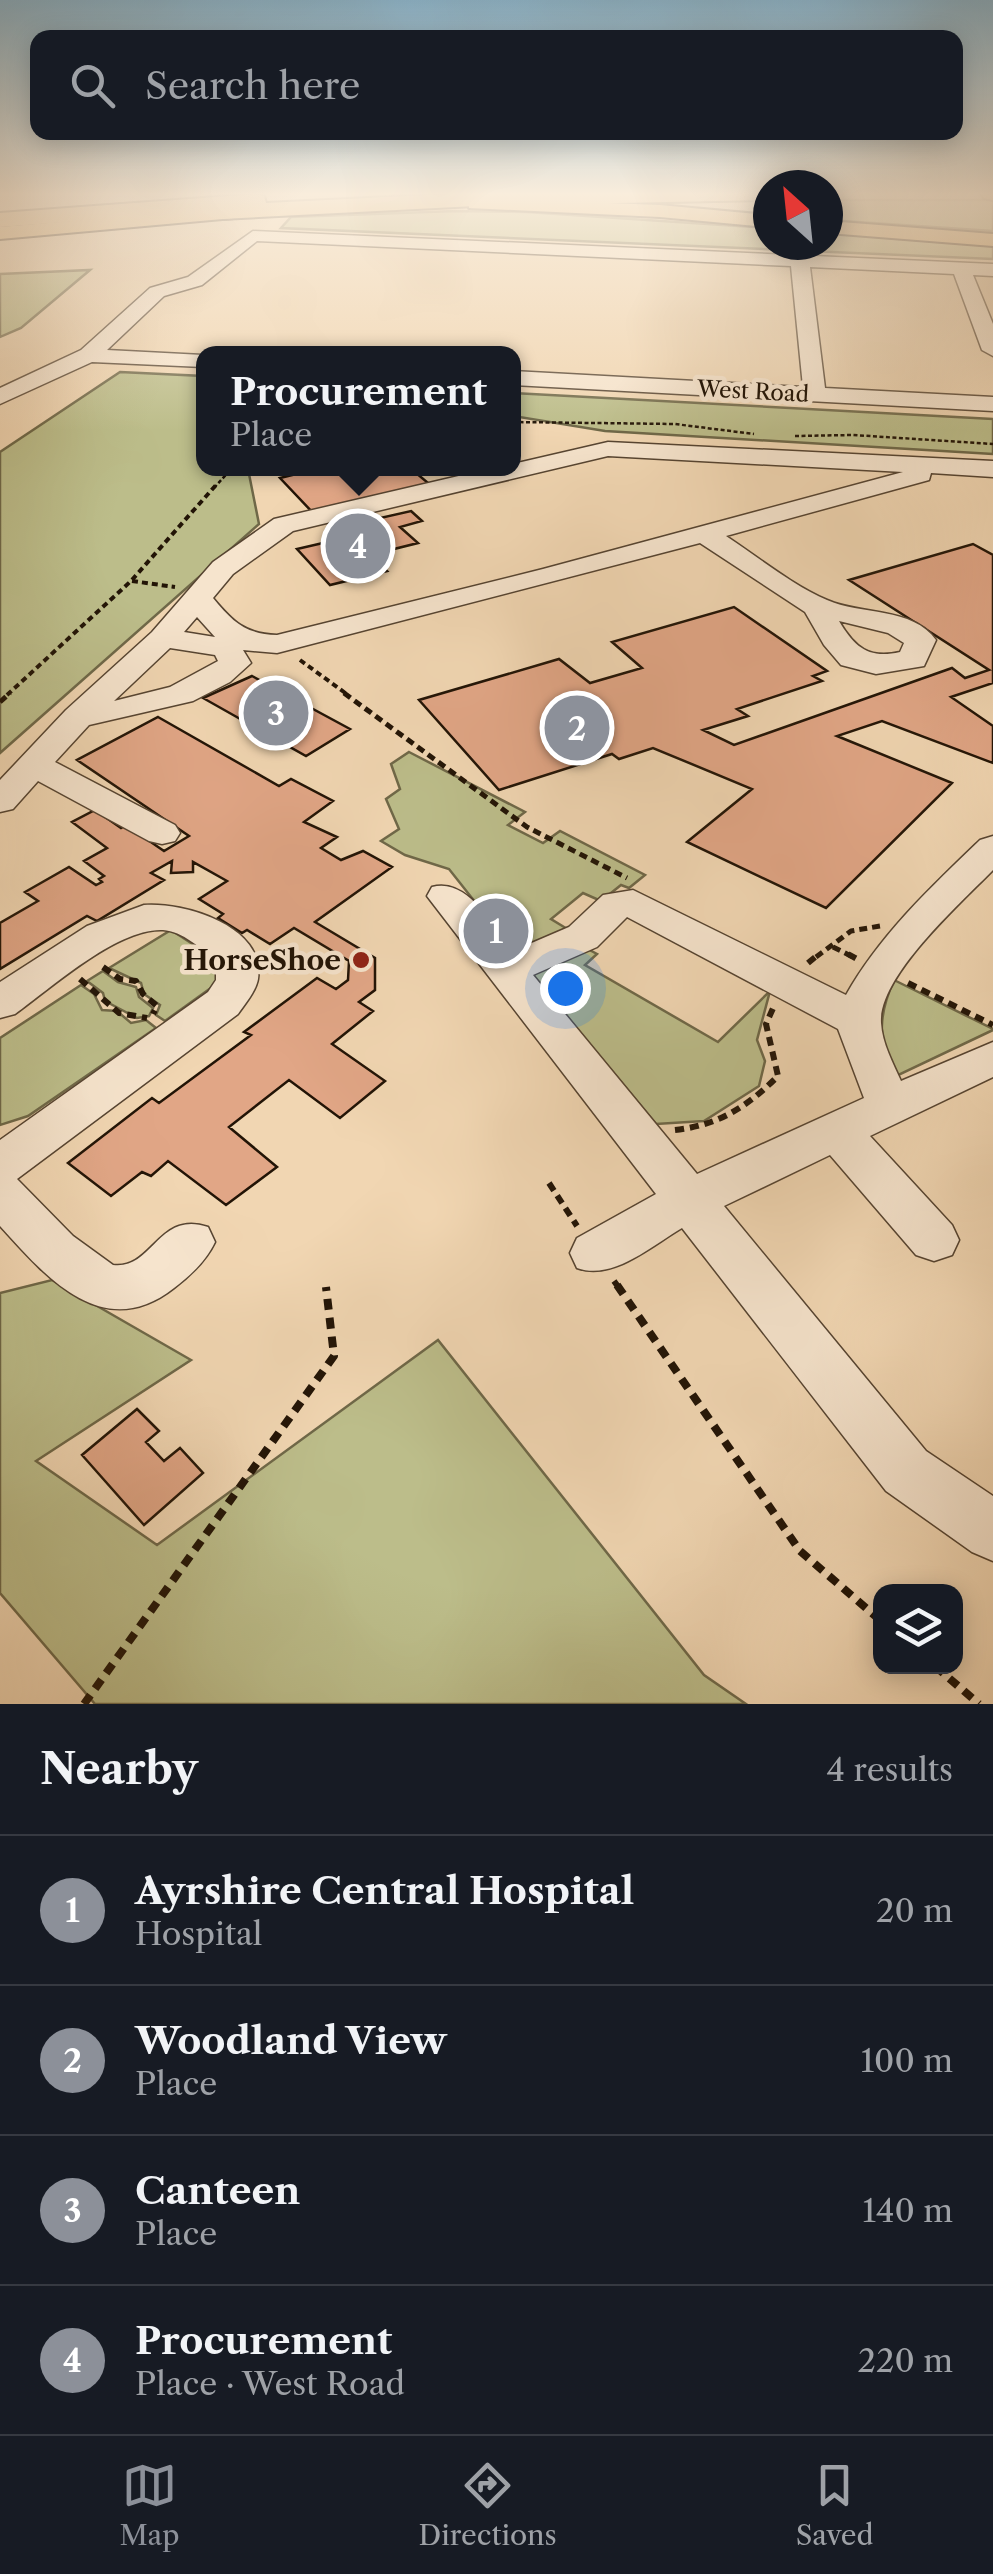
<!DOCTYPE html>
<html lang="en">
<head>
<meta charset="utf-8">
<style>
  body { margin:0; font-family:"Libre Caslon Text",serif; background:#242831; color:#f1f3f6 }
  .controls { position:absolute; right:30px; bottom:30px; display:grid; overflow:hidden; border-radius:20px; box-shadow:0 5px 25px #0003 }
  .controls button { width:90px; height:90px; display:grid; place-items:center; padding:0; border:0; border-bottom:2px solid #363941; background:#171b24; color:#f1f3f6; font:50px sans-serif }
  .compass { position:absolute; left:753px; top:170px; width:90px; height:90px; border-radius:50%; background:#171b24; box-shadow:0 5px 25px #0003; rotate:333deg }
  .you { position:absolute; left:565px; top:988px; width:35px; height:35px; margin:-25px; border:8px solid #fff; border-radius:50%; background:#1a73e8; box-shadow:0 0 0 15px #1a73e833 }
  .badge { display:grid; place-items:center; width:65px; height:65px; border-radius:50%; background:#8c9099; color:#fff; font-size:32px; font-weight:700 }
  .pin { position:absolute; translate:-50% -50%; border:5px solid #fff; box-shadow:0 2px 10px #0006 }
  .popup { position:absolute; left:196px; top:346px; width:325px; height:130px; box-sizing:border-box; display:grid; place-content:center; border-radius:20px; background:#171b24; filter:drop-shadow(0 2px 8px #0005); font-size:32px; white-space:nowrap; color:#9ea1a6 }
  .popup b { font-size:38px; color:#f1f3f6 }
  .popup::after { content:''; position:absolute; left:50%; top:100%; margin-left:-20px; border:20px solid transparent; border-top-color:#171b24 }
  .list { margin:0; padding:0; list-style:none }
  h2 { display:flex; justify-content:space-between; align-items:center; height:130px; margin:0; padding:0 40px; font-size:42px }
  h2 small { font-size:32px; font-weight:400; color:#9ea1a6 }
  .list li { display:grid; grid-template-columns:65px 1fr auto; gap:30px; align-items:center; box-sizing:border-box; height:150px; padding:0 40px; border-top:2px solid #363941 }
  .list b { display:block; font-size:38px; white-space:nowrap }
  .list p { margin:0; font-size:32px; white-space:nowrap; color:#9ea1a6 }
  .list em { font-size:32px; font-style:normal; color:#9ea1a6 }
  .icon { flex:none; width:55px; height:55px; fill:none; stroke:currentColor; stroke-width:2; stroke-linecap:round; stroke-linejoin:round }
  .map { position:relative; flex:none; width:993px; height:1704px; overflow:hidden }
  .search { position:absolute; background:#171b24; box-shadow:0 5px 25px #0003; left:30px; right:30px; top:30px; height:110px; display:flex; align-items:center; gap:25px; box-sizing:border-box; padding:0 35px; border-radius:20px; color:#9ea1a6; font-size:38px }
  .sheet { height:730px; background:#171b24 }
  nav { display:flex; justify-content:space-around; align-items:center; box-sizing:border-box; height:140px; border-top:2px solid #363941; background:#171b24; font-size:28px; color:#9ea1a6 }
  nav a { display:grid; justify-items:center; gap:5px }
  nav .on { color:#8c9099 }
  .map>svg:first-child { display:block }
</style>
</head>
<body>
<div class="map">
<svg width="993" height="1704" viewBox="0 0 993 1704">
  <rect width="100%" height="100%" fill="#f1d6b2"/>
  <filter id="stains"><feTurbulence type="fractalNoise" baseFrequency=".002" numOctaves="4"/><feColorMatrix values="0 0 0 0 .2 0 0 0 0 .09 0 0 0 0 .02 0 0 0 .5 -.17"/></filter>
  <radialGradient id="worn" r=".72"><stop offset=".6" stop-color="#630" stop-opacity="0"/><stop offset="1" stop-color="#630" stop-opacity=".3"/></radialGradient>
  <!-- green -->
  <path fill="#bcbd8a" stroke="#6f6848" stroke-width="2.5" d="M828,200H993V231L828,220Z
    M455,211L526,212L768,228V245H828V233L993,246V259L281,228L291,217Z
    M90,270L21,328L0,337V274Z
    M120,372L203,376V468L248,469L259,524L0,753V452Z
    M513,393L993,419V454L605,431L513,416Z
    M409,752L525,812L508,825L543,843L560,831L645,875L629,888L621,885L601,901L583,893L551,919L569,930L525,950H513L449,869L405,855L381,841L399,829L386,799L400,789L391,764Z
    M171,930L214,958L221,970L215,985L165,1021L156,1015L160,1005L144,994L141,983L109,968Z
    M584,947L597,954L585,965L718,1042L770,991L757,1040L765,1061L759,1086L704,1121L656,1124L527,969Z
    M103,971L118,982L136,987L139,997L153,1008L149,1016L137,1018L105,1001L103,993L87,981Z
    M894,980L993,1029V1030L890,1079C881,1037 876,1020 894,980Z
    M81,985L94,994L102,1010L117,1011L131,1023L146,1020L156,1028L28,1116L0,1125V1038Z
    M52,1280L191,1360L36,1461L157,1545L438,1340L704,1675L746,1704H95L0,1593V1293Z"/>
  <!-- building -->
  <path fill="#e1a686" stroke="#221406" stroke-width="2.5" d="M321,468H410L433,487L315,515L280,478Z
    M411,511L422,521L400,527L418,543L370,555L387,571L330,585L297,549L336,540L327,530Z
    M973,544L993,555V683L951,697L993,726V763L882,721L837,736L952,783L826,908L687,842L752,789L653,748L619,759L612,754L499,790L419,700L559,659L590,683L642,668L612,642L734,607L827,671L813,676L822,681L737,709L748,716L703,730L734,745L952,668L965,678L989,670L849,580Z
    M252,676L350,729L306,756L203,698Z
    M158,717L279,786L291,779L333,801L304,822L337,837L321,848L341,860L363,851L392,867L315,922L375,958V990L359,1002L373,1011L332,1044L385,1081L340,1118L289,1080L229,1127L277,1167L226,1205L168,1161L151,1176L142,1172L111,1196L68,1163L152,1098L159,1103L251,1035L244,1032L317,978L336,989L348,980L349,961L294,928L270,944L247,930L242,933L218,918L223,914L199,899L227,881L193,862V872L171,873L172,861L151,873L164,880L97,921L87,916L0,969V923L38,901L25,892L69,867L96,885L102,882L99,879L104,876L84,861L107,848L72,822L95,810L121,828L126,825L164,851L189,836L77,760Z
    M137,1409L159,1431L146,1442L164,1461L180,1448L203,1473L144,1525L82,1455Z"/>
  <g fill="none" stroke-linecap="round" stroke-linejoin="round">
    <!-- minor casing -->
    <g stroke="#564431" stroke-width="3">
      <path id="minor" d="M253,231L993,264V276L973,275L993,324V356L982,350L954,274L810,267L825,388L993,397V411L513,385V371L803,387L791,266L257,241L202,285L164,296L107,350L203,355V367L92,362L0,404V388L81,350L150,288L188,277Z
        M608,442L993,461V477L931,473L929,480L726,536C758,557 792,585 827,600C860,615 913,607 936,640L924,666L876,674L841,665L824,645L805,612L700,543L277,653L243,650L251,663L230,682L193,701L89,725L55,762L175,825L180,833L175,841L162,844L149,841L38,781L13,809L0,812V780L66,710L152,632L213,562L274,519L493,468H513V464ZM608,456L903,472L543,569L277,635C245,634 233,622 213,598L233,574L293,531ZM197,617L215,637L184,632ZM839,621L888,633L904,643L900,652C869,659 855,648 839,621ZM170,648L215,655L218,661L170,687L114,701Z
        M993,836V870C962,902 878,976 881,1023C882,1043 893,1063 901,1081L993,1042V1077L870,1136L952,1225L959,1240L952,1255L934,1261L916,1255L830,1155L724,1206L926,1451L993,1496V1561L972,1552L886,1491L682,1228C651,1246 613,1281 577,1268L570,1253L577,1238L656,1194L427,896L432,887C468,877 492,926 513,951L569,927L603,895L633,890L846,995C880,935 930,888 980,840ZM627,917L838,1029L864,1098L697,1174L533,975L597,947Z
        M144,905C184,902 266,926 258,979C256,991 245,1004 238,1014L17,1179L73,1236L113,1265C153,1270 158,1210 208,1227L215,1242C206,1261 191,1275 174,1288C103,1344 46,1277 0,1226V1140L208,992L216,980V961C202,949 182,931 163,930C117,928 51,988 15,1014L0,1018V982L87,926Z"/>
    </g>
    <!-- major casing -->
    <g stroke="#221406" stroke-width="4">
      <path id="major" d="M476,198L660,205L768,215V227L660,217L469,208V200Z
        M272,204L279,206V214L0,239V227Z
        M828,221L993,234V246L828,233Z"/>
    </g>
    <!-- highway casing -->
    <g stroke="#221406" stroke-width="4">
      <path id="highway" d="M467,193H768V200L475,206L221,219L210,211L0,227V213L256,194L264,196L266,203Z
        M981,193H993V200L984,198Z"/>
    </g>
    <!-- path-far4 -->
    <path stroke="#221406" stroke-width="2.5" stroke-dasharray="4 2.5" stroke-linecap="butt" d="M513,422L675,424L754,434
      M795,436L853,435L993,444
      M214,488L232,468"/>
    <!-- path-far3 -->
    <path stroke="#221406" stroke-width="4" stroke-dasharray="6 4" stroke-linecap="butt" d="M132,581L175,587
      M300,660L348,695
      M7,695L131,581L216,485"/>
    <!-- path-far2 -->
    <path stroke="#221406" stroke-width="5" stroke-dasharray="8 5" stroke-linecap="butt" d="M344,693L527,827L627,878
      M0,702L10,693
      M833,947L853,957
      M816,957L851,931L880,926"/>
    <!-- path-far1 -->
    <path stroke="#221406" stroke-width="6" stroke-dasharray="9 6" stroke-linecap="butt" d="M848,954L857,959
      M808,963L819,954
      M103,967L120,979L136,981L143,994L157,1006L153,1014
      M80,979L119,1013L147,1018
      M908,983L993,1025
      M675,1130C719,1125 747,1107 778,1076L766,1024L774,1006
      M549,1183L577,1226
      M614,1281L619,1288"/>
    <!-- path -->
    <path stroke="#221406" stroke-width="8" stroke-dasharray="11 8" stroke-linecap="butt" d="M617,1285L800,1551L880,1620
      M935,1666L979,1704
      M84,1704L334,1356L326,1287"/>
    <!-- minor -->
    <use href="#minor" fill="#f6e4cd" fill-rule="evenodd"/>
    <!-- major -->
    <use href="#major" fill="#e8bb79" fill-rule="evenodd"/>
    <!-- highway -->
    <use href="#highway" fill="#e8bb79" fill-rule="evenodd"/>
  </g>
  <!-- sky -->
  <linearGradient id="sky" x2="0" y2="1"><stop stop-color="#89b6d0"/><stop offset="0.45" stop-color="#f9eddc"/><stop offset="1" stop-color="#f9eddc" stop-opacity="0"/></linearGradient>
  <rect width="993" height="431" fill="url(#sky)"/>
  <!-- markers -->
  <circle fill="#8f2418" stroke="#f6e4cd" stroke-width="4" cx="361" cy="960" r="10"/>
  <g text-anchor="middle" stroke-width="9" stroke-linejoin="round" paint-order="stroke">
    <!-- far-street labels -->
    <g font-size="22" fill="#221406" stroke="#f6e4cd">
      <text transform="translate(753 391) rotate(3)" y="8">West Road</text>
    </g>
    <!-- poi labels -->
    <g font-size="28" font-weight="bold" fill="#221406" stroke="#f6e4cd" text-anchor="end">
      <text x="341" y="970">HorseShoe</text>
    </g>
  </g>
  <rect width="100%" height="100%" filter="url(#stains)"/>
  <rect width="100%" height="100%" fill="url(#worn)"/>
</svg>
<div class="controls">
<button><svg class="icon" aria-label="layers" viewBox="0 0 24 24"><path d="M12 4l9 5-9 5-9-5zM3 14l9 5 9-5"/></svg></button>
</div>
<svg class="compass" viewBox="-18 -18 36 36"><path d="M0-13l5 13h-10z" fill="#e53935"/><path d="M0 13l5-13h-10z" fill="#9ea1a6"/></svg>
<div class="you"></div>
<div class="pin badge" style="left:496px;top:931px">1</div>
<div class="pin badge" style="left:577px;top:728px">2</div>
<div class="pin badge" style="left:276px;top:713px">3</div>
<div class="pin badge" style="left:358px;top:546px">4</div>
<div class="popup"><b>Procurement</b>Place</div>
<div class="search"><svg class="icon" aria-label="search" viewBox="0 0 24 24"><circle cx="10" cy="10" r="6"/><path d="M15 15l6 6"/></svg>Search here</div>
</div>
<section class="sheet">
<h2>Nearby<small>4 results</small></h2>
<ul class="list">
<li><span class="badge">1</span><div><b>Ayrshire Central Hospital</b><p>Hospital</p></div><em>20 m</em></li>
<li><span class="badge">2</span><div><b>Woodland View</b><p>Place</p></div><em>100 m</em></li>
<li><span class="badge">3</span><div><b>Canteen</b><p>Place</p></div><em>140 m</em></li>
<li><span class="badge">4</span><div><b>Procurement</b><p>Place · West Road</p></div><em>220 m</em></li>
</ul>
</section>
<nav>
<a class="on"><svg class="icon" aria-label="map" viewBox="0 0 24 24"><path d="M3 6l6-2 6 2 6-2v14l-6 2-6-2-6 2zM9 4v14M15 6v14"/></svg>Map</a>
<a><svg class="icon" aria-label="directions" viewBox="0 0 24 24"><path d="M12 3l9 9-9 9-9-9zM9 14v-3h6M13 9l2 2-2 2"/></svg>Directions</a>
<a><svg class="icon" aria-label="saved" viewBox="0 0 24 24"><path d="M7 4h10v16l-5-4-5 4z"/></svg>Saved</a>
</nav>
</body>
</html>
